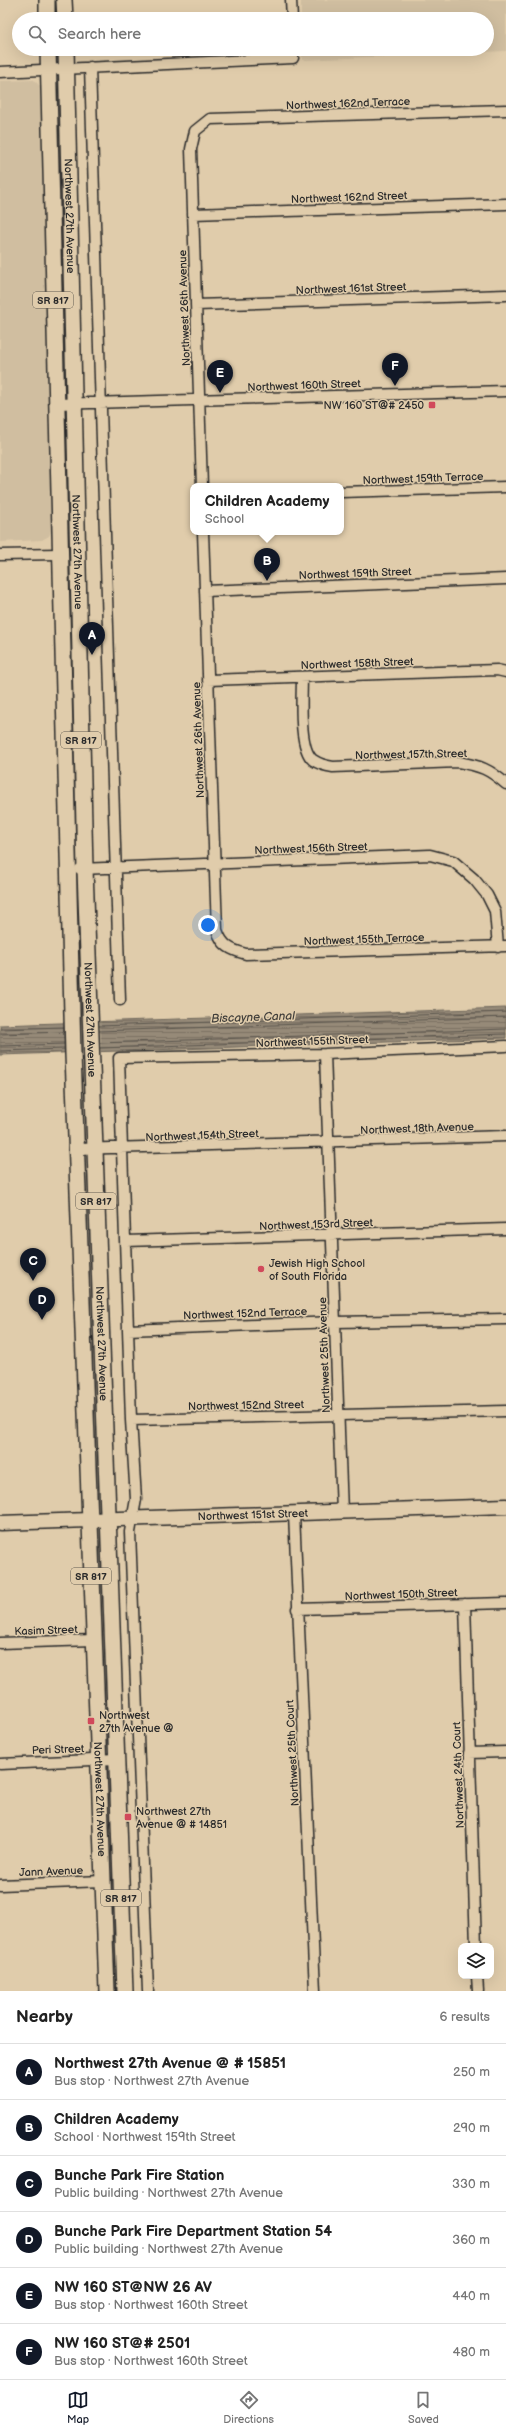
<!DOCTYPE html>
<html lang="en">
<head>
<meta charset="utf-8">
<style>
  body { margin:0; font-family:"Balsamiq Sans",sans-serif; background:#f2f2f2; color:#222 }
  .controls { position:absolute; right:12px; bottom:12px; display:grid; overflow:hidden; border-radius:8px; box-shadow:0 4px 16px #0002 }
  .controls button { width:36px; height:36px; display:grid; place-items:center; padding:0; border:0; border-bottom:1px solid #e0e0e0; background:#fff; color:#222; font:20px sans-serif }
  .you { position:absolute; left:208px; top:925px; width:14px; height:14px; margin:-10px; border:3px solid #fff; border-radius:50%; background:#1a73e8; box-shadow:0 0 0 6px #1a73e833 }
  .badge { display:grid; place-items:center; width:26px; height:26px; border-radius:50%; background:#111827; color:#fff; font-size:13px; font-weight:700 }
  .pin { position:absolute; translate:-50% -33px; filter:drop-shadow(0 1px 2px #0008) }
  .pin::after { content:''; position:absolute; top:21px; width:14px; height:12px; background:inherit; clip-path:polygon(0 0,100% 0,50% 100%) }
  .popup { position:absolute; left:190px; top:483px; width:154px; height:52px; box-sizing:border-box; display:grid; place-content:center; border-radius:8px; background:#fff; filter:drop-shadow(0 1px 3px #0005); font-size:13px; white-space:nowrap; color:#767676 }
  .popup b { font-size:15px; color:#222 }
  .popup::after { content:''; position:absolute; left:50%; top:100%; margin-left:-8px; border:8px solid transparent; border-top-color:#fff }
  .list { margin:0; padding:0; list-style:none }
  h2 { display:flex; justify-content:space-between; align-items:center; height:52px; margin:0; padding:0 16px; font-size:17px }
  h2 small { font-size:13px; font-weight:400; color:#767676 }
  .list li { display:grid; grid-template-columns:26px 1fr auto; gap:12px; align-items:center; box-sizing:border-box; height:56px; padding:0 16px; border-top:1px solid #e0e0e0 }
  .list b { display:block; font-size:15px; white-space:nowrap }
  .list p { margin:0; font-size:13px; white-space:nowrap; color:#767676 }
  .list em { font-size:13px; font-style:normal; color:#767676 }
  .icon { flex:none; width:22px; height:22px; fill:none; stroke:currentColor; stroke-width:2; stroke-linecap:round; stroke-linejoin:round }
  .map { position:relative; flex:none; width:506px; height:1991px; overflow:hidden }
  .search { position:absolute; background:#fff; box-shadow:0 4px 16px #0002; left:12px; right:12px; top:12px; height:44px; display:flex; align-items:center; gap:10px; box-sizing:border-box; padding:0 14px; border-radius:22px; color:#767676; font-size:15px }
  .sheet { height:388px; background:#fff }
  nav { display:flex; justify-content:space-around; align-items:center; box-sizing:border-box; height:56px; border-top:1px solid #e0e0e0; background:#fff; font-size:11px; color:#767676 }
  nav a { display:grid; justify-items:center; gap:2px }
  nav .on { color:#111827 }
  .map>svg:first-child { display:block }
</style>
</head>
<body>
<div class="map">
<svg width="506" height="1991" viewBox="0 0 506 1991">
  <defs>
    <pattern id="water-rules" width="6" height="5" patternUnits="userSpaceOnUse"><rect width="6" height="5" fill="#968a78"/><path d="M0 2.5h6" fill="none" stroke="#7b7163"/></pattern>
  </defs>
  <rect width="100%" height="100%" fill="#e0ccab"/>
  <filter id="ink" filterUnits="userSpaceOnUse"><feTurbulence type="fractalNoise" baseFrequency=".025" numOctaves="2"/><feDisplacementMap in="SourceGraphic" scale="8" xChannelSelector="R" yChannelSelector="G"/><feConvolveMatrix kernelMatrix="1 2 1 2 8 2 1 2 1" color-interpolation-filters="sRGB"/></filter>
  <g filter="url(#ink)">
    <!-- built -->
    <path fill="#d0bea0" d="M301,0H506V51L302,60V49H487V19H301Z
      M34,80L41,87L52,530L49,536L42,540L0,542V81Z"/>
    <!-- water -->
    <path fill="url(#water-rules)" stroke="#6b6459" d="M506,1008V1038L0,1055V1025Z"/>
    <!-- pier -->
    <path fill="#e0ccab" d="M100,1020L101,1053L66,1055L65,1021Z"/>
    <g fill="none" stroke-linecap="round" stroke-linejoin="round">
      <!-- shore -->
      <path stroke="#56514a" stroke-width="1" d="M99,1026L506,1012
        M0,1029L64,1027
        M99,1031L506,1017
        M0,1034L64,1032
        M100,1043L506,1029
        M0,1046L64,1044
        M100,1048L506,1034
        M0,1051L64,1049"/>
      <!-- street casing -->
      <g stroke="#2b2b2b" stroke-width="13">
        <path id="street" d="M291,0L292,19
          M90,67L120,1000
          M0,72L293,58V49
          M193,214L506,204
          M196,305L506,295
          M56,404L506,391
          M202,486L191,149L195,131L210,119L506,110
          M341,492L506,487
          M203,532L217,930C222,946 231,950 246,954L506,946
          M0,555L59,554
          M205,591L506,579
          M302,677C302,696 298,748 313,760C319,764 326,766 333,767L458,762C481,766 489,769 506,784
          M208,680L497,670L506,672
          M80,869L430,855L453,861L474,879L487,895L495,911L498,947
          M325,1054L342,1512
          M77,1149L506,1136
          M126,1241L506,1229
          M128,1330L335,1322L506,1319
          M131,1420L506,1411
          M294,1514L315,1991
          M465,1604L476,1946
          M297,1609L506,1603
          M0,1643L94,1640
          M469,1753L506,1752
          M0,1764L116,1759
          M0,1885L103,1881
          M477,1976L478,1991
          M148,1991L130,1532L136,1499L131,1420L119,1058L325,1054L506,1046"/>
      </g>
      <!-- secondary casing -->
      <g stroke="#2b2b2b" stroke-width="17">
        <g id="secondary">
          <path id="s1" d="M0,1523L506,1506"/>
        </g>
      </g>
      <!-- primary casing -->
      <g stroke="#2b2b2b" stroke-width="18">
        <g id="primary">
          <path d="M47,0V19"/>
          <path d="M64,0L65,19"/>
          <path id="s2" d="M48,49L73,1054L107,1991"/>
          <path id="s3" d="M66,49L85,869L125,1991"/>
        </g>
      </g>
      <!-- street -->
      <use href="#street" stroke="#e0ccab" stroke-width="10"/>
      <!-- secondary -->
      <use href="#secondary" stroke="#e0ccab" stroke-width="14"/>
      <!-- primary -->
      <use href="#primary" stroke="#e0ccab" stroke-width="15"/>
    </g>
  </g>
  <!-- markers -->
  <g fill="#d1495b" stroke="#e0ccab" stroke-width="1.5">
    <rect x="428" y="401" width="8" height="8" rx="2"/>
    <circle cx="261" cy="1269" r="4"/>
    <rect x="87" y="1717" width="8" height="8" rx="2"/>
    <rect x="124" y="1813" width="8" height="8" rx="2"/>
  </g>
  <g text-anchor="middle" stroke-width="3" stroke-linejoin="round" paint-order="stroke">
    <!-- shield labels -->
    <g fill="#e0ccab" stroke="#615b51" stroke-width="1">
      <rect x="33" y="292" width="40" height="16" rx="3"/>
      <rect x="61" y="732" width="40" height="16" rx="3"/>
      <rect x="76" y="1193" width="40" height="16" rx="3"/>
      <rect x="71" y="1568" width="40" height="16" rx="3"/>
      <rect x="101" y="1890" width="40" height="16" rx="3"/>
    </g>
    <g font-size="10" font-weight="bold" fill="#2b2b2b">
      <text x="53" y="304">SR 817</text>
      <text x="81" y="744">SR 817</text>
      <text x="96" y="1205">SR 817</text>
      <text x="91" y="1580">SR 817</text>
      <text x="121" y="1902">SR 817</text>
    </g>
    <!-- street labels -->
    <g font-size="11" fill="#2b2b2b" stroke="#e0ccab">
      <text transform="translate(348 103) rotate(-2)" y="4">Northwest 162nd Terrace</text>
      <text transform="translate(349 197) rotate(-2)" y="4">Northwest 162nd Street</text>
      <text dy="4" stroke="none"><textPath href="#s3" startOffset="167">Northwest 27th Avenue</textPath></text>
      <text transform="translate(351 288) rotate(-2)" y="4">Northwest 161st Street</text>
      <text transform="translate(184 308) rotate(-92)" y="4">Northwest 26th Avenue</text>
      <text transform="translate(304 385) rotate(-2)" y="4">Northwest 160th Street</text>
      <text transform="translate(423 478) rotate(-2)" y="4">Northwest 159th Terrace</text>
      <text dy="4" stroke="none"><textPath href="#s3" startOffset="503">Northwest 27th Avenue</textPath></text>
      <text transform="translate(355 573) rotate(-2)" y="4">Northwest 159th Street</text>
      <text transform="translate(357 663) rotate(-2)" y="4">Northwest 158th Street</text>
      <text transform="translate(198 740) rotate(-92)" y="4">Northwest 26th Avenue</text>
      <text transform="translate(411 754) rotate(-1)" y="4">Northwest 157th Street</text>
      <text transform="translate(311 848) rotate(-2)" y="4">Northwest 156th Street</text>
      <text transform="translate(364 939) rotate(-2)" y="4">Northwest 155th Terrace</text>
      <text dy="4" stroke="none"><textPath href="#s3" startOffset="971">Northwest 27th Avenue</textPath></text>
      <text transform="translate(312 1041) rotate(-2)" y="4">Northwest 155th Street</text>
      <text transform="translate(417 1128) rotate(-2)" y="4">Northwest 18th Avenue</text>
      <text transform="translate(202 1135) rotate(-2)" y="4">Northwest 154th Street</text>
      <text transform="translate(316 1224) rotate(-2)" y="4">Northwest 153rd Street</text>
      <text transform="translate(245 1313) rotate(-2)" y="4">Northwest 152nd Terrace</text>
      <text dy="4" stroke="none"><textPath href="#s3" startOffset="1295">Northwest 27th Avenue</textPath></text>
      <text transform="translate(324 1355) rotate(-92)" y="4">Northwest 25th Avenue</text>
      <text transform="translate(246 1405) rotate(-1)" y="4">Northwest 152nd Street</text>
      <text dy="4" stroke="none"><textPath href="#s1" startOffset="253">Northwest 151st Street</textPath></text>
      <text transform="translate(401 1594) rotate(-2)" y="4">Northwest 150th Street</text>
      <text transform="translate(46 1630) rotate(-2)" y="4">Kasim Street</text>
      <text transform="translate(58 1749) rotate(-2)" y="4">Peri Street</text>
      <text transform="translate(292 1753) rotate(-93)" y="4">Northwest 25th Court</text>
      <text transform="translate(458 1775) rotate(-92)" y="4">Northwest 24th Court</text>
      <text dy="4" stroke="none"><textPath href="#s2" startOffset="1751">Northwest 27th Avenue</textPath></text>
      <text transform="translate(51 1871) rotate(-2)" y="4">Jann Avenue</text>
    </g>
    <!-- poi labels -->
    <g font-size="11" fill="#2b2b2b" stroke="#e0ccab" text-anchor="start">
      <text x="424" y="409" text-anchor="end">NW 160 ST@# 2450</text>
      <text x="269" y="1267">Jewish High School<tspan x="269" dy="13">of South Florida</tspan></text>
      <text x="99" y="1719">Northwest<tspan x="99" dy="13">27th Avenue @</tspan></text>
      <text x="136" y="1815">Northwest 27th<tspan x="136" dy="13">Avenue @ # 14851</tspan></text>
    </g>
    <!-- water labels -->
    <g font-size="12" font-style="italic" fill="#403e3a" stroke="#e0ccab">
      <text transform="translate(253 1017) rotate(-2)" y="4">Biscayne Canal</text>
    </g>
  </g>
</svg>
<div class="controls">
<button><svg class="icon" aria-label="layers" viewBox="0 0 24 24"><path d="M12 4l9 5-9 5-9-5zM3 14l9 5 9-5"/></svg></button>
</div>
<div class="you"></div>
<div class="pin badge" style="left:92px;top:655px">A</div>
<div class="pin badge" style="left:267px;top:581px">B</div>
<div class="popup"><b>Children Academy</b>School</div>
<div class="pin badge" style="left:33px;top:1281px">C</div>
<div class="pin badge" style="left:42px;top:1320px">D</div>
<div class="pin badge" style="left:220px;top:393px">E</div>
<div class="pin badge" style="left:395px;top:386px">F</div>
<div class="search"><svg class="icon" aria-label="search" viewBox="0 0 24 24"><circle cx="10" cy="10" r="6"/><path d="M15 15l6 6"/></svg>Search here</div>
</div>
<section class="sheet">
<h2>Nearby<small>6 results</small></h2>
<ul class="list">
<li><span class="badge">A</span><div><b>Northwest 27th Avenue @ # 15851</b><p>Bus stop · Northwest 27th Avenue</p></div><em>250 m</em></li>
<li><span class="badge">B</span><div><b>Children Academy</b><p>School · Northwest 159th Street</p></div><em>290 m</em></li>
<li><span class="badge">C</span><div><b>Bunche Park Fire Station</b><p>Public building · Northwest 27th Avenue</p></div><em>330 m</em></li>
<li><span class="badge">D</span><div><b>Bunche Park Fire Department Station 54</b><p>Public building · Northwest 27th Avenue</p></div><em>360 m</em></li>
<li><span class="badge">E</span><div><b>NW 160 ST@NW 26 AV</b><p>Bus stop · Northwest 160th Street</p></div><em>440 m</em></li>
<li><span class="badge">F</span><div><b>NW 160 ST@# 2501</b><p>Bus stop · Northwest 160th Street</p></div><em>480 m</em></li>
</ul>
</section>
<nav>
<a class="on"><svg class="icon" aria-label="map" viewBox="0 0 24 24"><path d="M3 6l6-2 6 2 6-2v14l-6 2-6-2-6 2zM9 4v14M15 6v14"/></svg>Map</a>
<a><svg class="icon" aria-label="directions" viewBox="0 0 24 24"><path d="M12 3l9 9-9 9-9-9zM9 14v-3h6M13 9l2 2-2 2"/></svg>Directions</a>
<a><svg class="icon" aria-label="saved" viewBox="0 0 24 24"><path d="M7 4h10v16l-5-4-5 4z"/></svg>Saved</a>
</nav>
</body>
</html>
